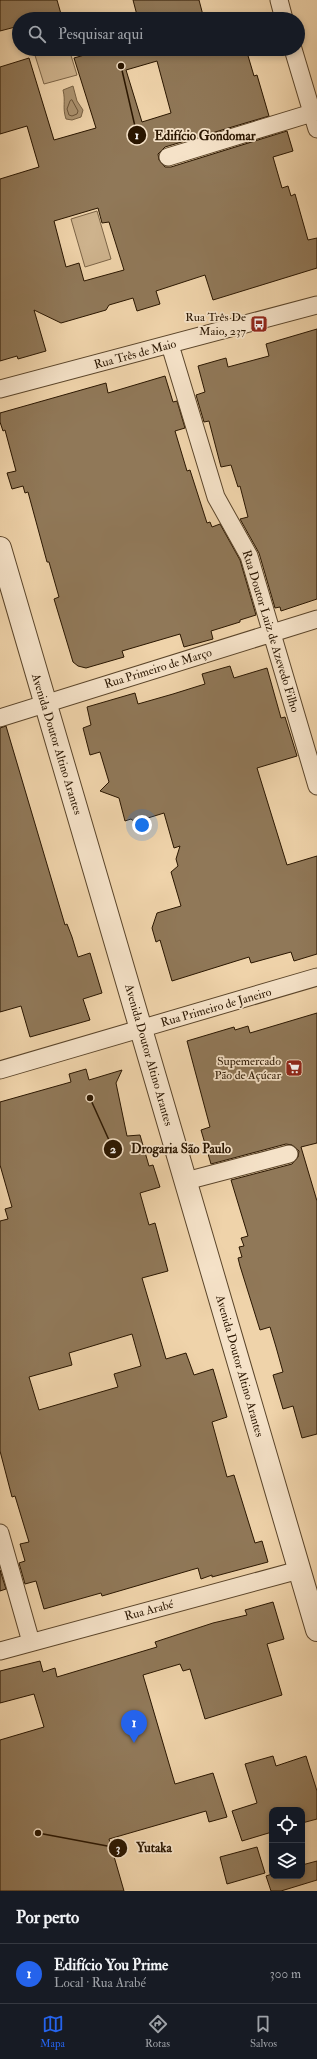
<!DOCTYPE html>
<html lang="pt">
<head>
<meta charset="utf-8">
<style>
  body { margin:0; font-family:"IM FELL Double Pica",serif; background:#20242c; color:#f1f3f6 }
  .controls { position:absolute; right:12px; bottom:12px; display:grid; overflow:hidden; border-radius:8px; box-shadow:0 2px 6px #0003 }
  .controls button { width:36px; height:36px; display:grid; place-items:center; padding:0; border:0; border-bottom:1px solid #363941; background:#171b24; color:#f1f3f6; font:20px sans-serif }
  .you { position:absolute; left:142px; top:825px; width:14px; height:14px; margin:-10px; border:3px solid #fff; border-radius:50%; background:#1a73e8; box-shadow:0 0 0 6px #1a73e833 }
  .badge { display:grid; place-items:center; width:26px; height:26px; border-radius:50%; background:#2563eb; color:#fff; font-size:13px; font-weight:700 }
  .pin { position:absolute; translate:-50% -33px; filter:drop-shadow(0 1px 2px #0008) }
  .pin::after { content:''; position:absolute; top:21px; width:14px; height:12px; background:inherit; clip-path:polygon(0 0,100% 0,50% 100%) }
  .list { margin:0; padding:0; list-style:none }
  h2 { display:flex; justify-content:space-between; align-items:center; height:52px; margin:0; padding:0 16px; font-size:17px }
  h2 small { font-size:13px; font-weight:400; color:#9ea1a6 }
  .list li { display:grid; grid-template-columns:26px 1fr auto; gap:12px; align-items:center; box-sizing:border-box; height:60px; padding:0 16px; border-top:1px solid #363941 }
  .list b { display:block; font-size:15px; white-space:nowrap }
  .list p { margin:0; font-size:13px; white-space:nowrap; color:#9ea1a6 }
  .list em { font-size:13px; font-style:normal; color:#9ea1a6 }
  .icon { flex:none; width:22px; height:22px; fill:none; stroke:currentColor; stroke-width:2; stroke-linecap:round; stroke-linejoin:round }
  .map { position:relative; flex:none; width:317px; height:1891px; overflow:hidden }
  .search { position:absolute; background:#171b24; box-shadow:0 2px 6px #0003; left:12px; right:12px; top:12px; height:44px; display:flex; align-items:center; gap:10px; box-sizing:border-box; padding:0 14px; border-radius:22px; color:#9ea1a6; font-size:15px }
  .sheet { height:112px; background:#171b24 }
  nav { display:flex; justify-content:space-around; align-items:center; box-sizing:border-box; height:56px; border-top:1px solid #363941; background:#171b24; font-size:11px; color:#9ea1a6 }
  nav a { display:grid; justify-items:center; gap:2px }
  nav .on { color:#2563eb }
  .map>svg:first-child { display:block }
</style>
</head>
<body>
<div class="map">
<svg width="317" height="1891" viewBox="0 0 317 1891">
  <rect width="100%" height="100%" fill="#efd3aa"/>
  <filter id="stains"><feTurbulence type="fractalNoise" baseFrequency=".005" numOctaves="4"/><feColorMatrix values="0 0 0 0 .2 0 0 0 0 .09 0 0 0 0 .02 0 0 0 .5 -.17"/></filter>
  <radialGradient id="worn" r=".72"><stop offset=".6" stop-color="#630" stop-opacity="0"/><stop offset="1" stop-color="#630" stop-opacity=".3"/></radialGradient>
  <!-- green -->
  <path fill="#ceb38d" stroke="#7c6446" d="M33,49H69L77,75L44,84Z
    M97,211L111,259L85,267L71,219Z"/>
  <!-- water -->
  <path fill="#ac9370" stroke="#786143" d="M73,86L77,101L83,110L81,117L72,120L66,119C62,107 66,102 63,90Z"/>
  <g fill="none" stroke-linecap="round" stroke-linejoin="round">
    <!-- shore -->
    <path stroke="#6b5438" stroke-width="1" d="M72,100L78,111L77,114L72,116L69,115L67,109L70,101Z"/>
  </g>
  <!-- building -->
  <path fill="#907858" stroke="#2a1600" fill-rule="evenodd" d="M0,0H57L61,14L42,19H19V26L0,31Z
    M133,0H199L204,19H138Z
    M229,13V19H209Z
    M105,49H246L254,76L257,75L269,116L165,147L158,154L159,160L165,167H171L287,131L293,151L273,157L282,188L288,186L291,196L295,194L308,240L317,238V268L213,300L205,275L156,291L160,304L137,311L133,298L109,305L106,310L61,323L34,310L46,351L18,359L17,356L0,361V179L39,167L27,126L0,134V67L29,58L54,140L96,128L74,58ZM157,61L171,113L142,122L126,70ZM98,208L102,223L109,222L124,270L84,281L79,263L66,267L54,221Z
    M317,329V599L281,611L280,607L275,608L259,553L240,519L248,517L240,486L238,487L231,465L221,467L209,421L204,422L196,395L205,392L198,366L226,358L228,367L269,356L266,344Z
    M165,376L173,402L177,401L185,428L175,431L187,471L190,470L207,523L210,522L212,527L220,524L240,560L256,615L240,620V622L211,631L213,639L184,647L180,634L122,651L124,657L86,668L78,666L73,662L54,599L59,597L49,562H47L28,492L25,493L23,486L12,489L7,473L16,471L5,430L3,431L0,422V413L106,383L108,393Z
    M230,666L234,678L267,668L281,718L285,717L297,756L257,768L287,865L317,856V954L294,961L291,952L251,963L249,957L172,981L160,940L156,942L152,928L157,913L181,906L171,872L178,866L176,859L180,846L174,848L164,813L135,822L131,819L125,821L119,798L100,791L109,782L100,752L90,755L83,728L91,725L87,707L135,693L138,704L173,694L205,684L202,674Z
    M6,726L65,925L67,924L72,937L78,957L90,953L102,993L83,999L90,1020L30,1037L21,1006L0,1012V728Z
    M317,1013V1143L301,1147L317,1201V1434L302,1438L293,1406L283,1409L273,1375L283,1372L276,1347L270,1327L260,1330L240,1266L238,1258L242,1257L239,1247L244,1246L241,1238L248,1236L231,1180L292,1164L298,1157L299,1151L292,1145L286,1144L211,1164L201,1130L210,1127L187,1041L234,1027L235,1030L248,1026L250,1033Z
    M86,1069L89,1080L122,1070L116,1083L127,1136L140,1135L149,1166L153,1165L160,1187L140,1193L149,1225L155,1223L168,1271L142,1278L166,1359L186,1353L194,1375L213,1369L227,1417L212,1422L227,1477L234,1475L255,1543L262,1541L268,1562L212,1577V1575L201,1579L198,1568L102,1596L101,1593L44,1609L36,1581L25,1584L19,1563L25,1561L20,1544L29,1542L15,1496L12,1497L0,1451V1221L8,1219L5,1209L12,1207L0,1165V1102L71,1082L69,1074ZM132,1334L141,1366L114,1374L118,1387L39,1410L29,1377L72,1365L69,1353Z
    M0,1570L6,1589L0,1591Z
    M273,1602L284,1639L267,1644L282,1695L205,1719L190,1669L183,1671L180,1664L143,1675L175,1784L213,1773L227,1817L209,1822L206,1811L109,1839L124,1891H0V1740L44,1727L34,1694L0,1703V1671L40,1661L43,1672L55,1668L57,1677L157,1647L155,1642L213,1623L247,1615L245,1610Z
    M273,1756L276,1766L306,1756L317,1791V1819L302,1823V1810H272V1832L242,1841L232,1811L257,1803L245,1764Z
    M257,1847L265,1873L227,1884L220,1857Z
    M317,1861V1880L281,1891H271L266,1876L272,1874V1876H302V1865Z"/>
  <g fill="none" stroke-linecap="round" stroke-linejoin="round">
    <!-- minor casing -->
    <g stroke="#5b452a" stroke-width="19">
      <path id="minor" d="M279,0L284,19
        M293,49L317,129
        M168,157L312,113
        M170,345L216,497L249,556L317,786
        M0,389L317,305
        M0,718L317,619
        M0,1070L317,977
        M186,1181L289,1154
        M0,1533L31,1642
        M0,1651L299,1570"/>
    </g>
    <!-- tertiary casing -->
    <g stroke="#5b452a" stroke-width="24">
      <path id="tertiary" d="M0,548L317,1630"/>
    </g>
    <!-- minor -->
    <use href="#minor" stroke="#f5e2c8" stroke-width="17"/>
    <!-- tertiary -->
    <use href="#tertiary" stroke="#f5e2c8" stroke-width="22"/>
  </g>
  <!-- icons -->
  <defs>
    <g id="bus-square" transform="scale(0.9)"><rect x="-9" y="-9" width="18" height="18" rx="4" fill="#8f2418" stroke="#f5e2c8"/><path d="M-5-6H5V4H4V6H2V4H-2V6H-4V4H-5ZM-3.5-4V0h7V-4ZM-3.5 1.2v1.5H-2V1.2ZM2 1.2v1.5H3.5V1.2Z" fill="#fff"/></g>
    <g id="supermarket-square" transform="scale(0.9)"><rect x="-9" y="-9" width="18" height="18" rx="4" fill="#8f2418" stroke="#f5e2c8"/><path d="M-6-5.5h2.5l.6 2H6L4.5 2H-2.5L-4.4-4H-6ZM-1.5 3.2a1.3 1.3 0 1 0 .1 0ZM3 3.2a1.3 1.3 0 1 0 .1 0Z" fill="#fff"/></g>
  </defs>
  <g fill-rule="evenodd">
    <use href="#bus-square" x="259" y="324"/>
    <use href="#supermarket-square" x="294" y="1068"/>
  </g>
  <g text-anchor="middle" stroke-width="3.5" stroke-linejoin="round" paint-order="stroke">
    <!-- poi labels -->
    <g font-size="12" fill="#2a1600" stroke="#f5e2c8" text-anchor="end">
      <text x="246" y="321">Rua Três De<tspan x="246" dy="14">Maio, 237</tspan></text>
      <text x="281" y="1065">Supemercado<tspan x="281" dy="14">Pão de Açúcar</tspan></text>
    </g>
    <!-- street labels -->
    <g font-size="12" fill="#2a1600" stroke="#f5e2c8">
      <text transform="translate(135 354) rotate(-15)" y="4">Rua Três de Maio</text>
      <text transform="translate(271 631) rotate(73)" y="4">Rua Doutor Luiz de Azevedo Filho</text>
      <text transform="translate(158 668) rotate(-17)" y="4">Rua Primeiro de Março</text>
      <text transform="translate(57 744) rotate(73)" y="4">Avenida Doutor Altino Arantes</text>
      <text transform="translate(216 1007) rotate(-16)" y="4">Rua Primeiro de Janeiro</text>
      <text transform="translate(149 1055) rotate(74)" y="4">Avenida Doutor Altino Arantes</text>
      <text transform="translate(240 1366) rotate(74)" y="4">Avenida Doutor Altino Arantes</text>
      <text transform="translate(149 1610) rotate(-15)" y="4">Rua Arabé</text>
    </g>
  </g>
  <!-- callouts -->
  <path fill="none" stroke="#2a1600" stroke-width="1.5" d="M121 66L137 135M90 1098L113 1149M38 1833L118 1848"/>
  <g fill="#2a1600" stroke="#f5e2c8" stroke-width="1.5">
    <circle cx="121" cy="66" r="4"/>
    <circle cx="90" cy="1098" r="4"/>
    <circle cx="38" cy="1833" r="4"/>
    <circle cx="137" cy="135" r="10"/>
    <circle cx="113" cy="1149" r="10"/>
    <circle cx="118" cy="1848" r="10"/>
  </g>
  <g font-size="12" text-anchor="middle" font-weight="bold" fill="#fff">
    <text x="137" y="139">1</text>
    <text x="113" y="1153">2</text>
    <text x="118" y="1852">3</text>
  </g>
  <g font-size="13" text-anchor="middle" font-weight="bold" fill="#2a1600" stroke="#f5e2c8" stroke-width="3.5" stroke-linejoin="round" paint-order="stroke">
    <text x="205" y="140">Edifício Gondomar</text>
    <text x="181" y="1153">Drogaria São Paulo</text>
    <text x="154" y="1852">Yutaka</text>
  </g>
  <rect width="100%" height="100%" filter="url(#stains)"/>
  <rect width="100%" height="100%" fill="url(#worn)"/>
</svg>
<div class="controls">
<button><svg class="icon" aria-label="locate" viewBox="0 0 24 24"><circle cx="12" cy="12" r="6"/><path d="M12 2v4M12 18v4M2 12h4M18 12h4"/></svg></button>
<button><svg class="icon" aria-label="layers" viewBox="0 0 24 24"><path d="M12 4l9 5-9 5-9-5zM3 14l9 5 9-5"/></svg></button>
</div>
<div class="you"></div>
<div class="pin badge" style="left:134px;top:1743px">1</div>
<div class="search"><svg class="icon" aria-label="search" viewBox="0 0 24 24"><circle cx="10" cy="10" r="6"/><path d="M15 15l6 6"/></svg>Pesquisar aqui</div>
</div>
<section class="sheet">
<h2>Por perto<small></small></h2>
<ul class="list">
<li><span class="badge">1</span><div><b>Edifício You Prime</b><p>Local · Rua Arabé</p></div><em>300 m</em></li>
</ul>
</section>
<nav>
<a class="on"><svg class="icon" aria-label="map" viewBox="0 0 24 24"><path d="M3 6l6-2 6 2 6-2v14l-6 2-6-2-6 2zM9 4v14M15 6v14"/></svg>Mapa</a>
<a><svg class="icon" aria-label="directions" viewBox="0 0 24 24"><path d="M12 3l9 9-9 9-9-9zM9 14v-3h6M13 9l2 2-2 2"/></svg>Rotas</a>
<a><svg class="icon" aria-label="saved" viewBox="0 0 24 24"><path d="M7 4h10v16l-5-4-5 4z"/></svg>Salvos</a>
</nav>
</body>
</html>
